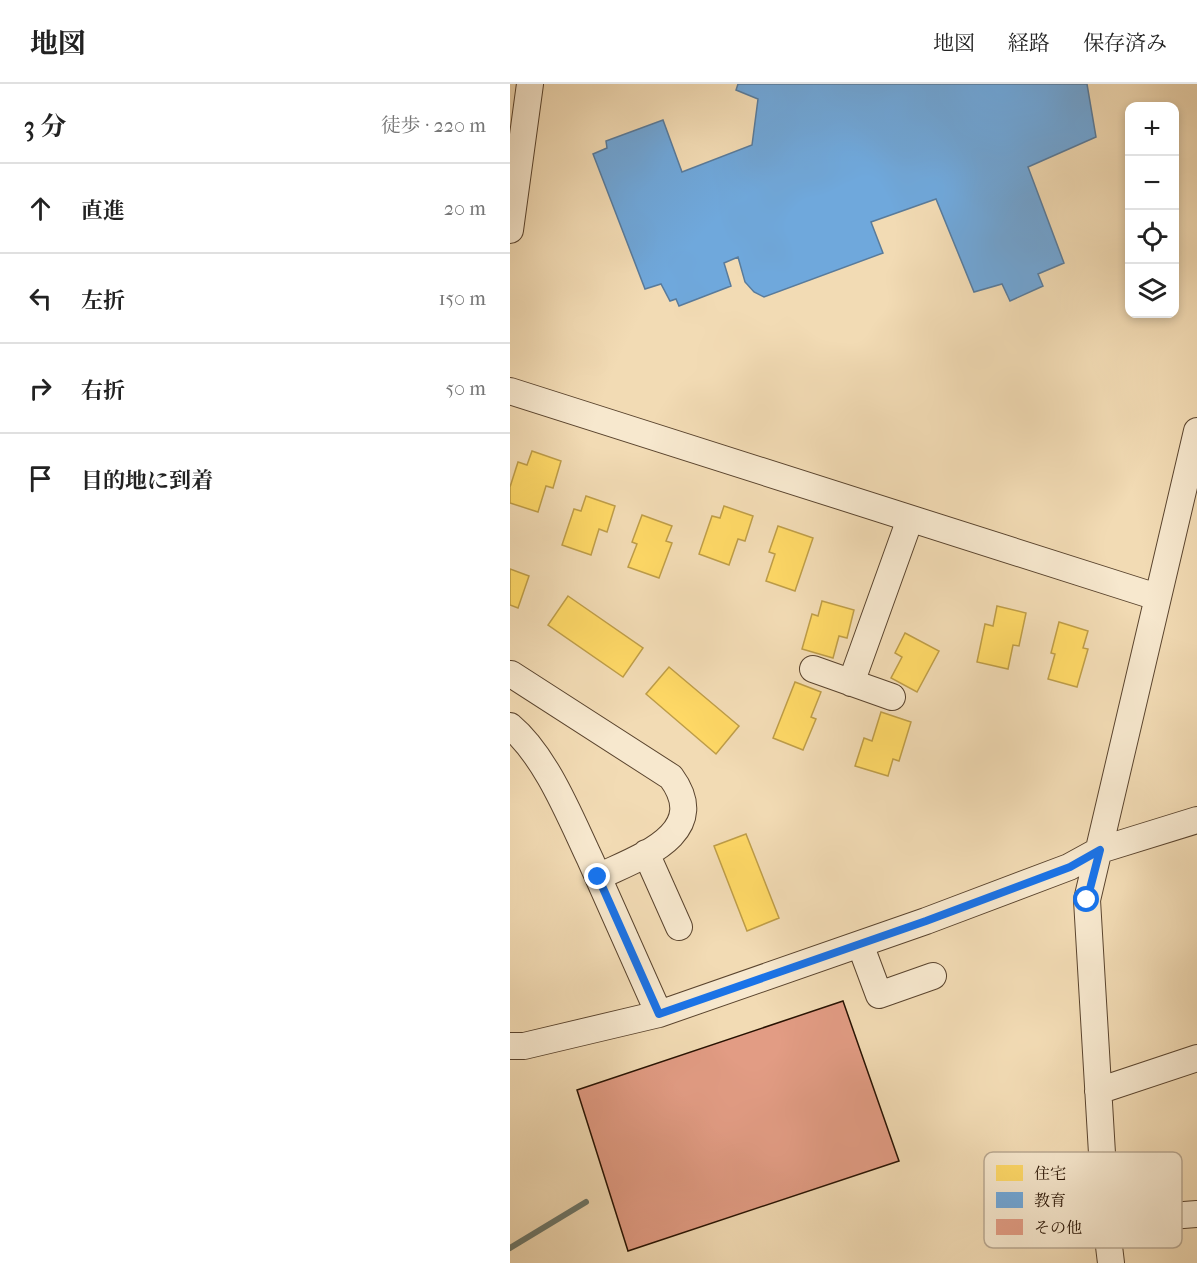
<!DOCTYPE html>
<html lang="ja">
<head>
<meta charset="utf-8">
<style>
  body { margin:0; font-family:"IM FELL French Canon","Noto Serif JP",serif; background:#f6f6f6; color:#222 }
  .controls { position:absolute; right:18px; top:18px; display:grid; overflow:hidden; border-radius:12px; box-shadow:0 3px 9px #0003 }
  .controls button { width:54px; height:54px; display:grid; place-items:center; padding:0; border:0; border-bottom:2px solid #e0e0e0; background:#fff; color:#222; font:30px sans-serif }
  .stop { position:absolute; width:18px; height:18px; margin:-14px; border:4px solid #1a73e8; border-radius:50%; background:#fff }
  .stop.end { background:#1a73e8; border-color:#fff; box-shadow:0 2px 6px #0008 }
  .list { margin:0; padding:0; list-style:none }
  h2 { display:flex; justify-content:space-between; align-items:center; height:78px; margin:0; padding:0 24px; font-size:26px }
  h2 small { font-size:20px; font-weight:400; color:#767676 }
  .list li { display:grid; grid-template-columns:39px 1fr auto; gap:18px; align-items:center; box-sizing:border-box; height:90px; padding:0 24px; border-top:2px solid #e0e0e0 }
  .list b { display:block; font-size:22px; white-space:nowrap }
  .list em { font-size:20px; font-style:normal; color:#767676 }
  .icon { flex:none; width:33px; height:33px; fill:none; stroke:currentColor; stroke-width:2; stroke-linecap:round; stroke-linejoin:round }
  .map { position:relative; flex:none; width:687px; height:1179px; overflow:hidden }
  header { display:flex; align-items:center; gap:36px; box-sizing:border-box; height:84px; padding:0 30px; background:#fff; border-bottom:2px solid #e0e0e0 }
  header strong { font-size:28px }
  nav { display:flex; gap:33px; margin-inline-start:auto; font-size:21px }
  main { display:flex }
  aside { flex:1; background:#fff }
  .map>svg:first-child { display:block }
</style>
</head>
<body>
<header>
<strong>地図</strong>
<nav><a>地図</a><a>経路</a><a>保存済み</a></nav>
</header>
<main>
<aside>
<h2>3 分<small>徒歩 · 220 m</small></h2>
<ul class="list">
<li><svg class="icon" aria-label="ahead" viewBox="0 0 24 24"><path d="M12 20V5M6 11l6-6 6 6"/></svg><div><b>直進</b></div><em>20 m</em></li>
<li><svg class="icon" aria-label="left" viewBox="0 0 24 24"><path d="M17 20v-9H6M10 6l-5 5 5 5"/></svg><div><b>左折</b></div><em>150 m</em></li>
<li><svg class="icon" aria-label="right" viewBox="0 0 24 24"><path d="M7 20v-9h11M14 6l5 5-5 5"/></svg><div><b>右折</b></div><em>50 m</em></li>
<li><svg class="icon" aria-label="arrive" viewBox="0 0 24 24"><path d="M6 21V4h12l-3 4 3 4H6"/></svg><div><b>目的地に到着</b></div></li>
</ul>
</aside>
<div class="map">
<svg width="687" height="1179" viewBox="0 0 687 1179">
  <rect width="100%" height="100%" fill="#f2dbb4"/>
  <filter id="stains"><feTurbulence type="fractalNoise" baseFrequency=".00333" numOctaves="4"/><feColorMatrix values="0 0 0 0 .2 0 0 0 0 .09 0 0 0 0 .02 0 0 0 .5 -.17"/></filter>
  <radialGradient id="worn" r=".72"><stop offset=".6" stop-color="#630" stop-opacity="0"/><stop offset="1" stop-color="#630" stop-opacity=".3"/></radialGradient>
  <!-- homes -->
  <path fill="#ffd966" stroke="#be9d48" stroke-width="1.5" d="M22,367L51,377L43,404L36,402L28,428L0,419V403L8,378L17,381Z
    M76,412L105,422L97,448L89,445L81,471L52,461L64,425L71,427Z
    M214,422L243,432L235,457L228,455L219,481L189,470L202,432L210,434Z
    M132,431L162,442L156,457L162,459L149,494L118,483L127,460L122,458Z
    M268,442L303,454L285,507L256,497L265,470L259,468Z
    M0,485L19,492L8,524L0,521Z
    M58,512L133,564L113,593L38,541Z
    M312,517L344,526L337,554L329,552L323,574L292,565L302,530L308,532Z
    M487,522L516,529L509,562L503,561L498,585L467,578L475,540L483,542Z
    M549,538L578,547L573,564L578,565L567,603L538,595L545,570L541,569Z
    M395,549L429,567L407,608L381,594L392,573L385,569Z
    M159,583L229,642L206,670L136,610Z
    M285,598L311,608L301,633L306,635L293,666L263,654Z
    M371,628L401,638L389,677L383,675L378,692L345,682L354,654L362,657Z
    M236,750L269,834L237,847L204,762Z"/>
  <!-- schools -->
  <path fill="#6fa8dc" stroke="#597b9b" stroke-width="1.5" d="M228,0H577L586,53L518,83L554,179L528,190L533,202L500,217L492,200L464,208L426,115L361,138L373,169L254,213L244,208L235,198L228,173L214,179L221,202L169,222L166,215L160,217L151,200L135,205L83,70L97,64L96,57L153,36L172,88L242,61L248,15L226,6Z"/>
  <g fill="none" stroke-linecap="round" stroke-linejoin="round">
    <!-- stream -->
    <path stroke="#6d776a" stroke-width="6" d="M0,1164L76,1118"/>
  </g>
  <!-- building -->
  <path fill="#e29c84" stroke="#271202" stroke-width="1.5" d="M333,917L389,1077L118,1167L67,1006Z"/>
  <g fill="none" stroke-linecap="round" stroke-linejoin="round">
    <!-- minor casing -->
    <g stroke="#5a442e" stroke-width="28">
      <path id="minor" d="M0,146L20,0
        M0,307L647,513
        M303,585L382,613
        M0,591L1,590L161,693C203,750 127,774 88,793
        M341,599L400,435
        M0,642C36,672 60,733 80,775C103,826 126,878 149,930
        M136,769L169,843
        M350,860L369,911L423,892
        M0,962H14L149,930L416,837L559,783L590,766L687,736
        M588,1007L687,974
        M596,1137L687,1130
        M601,1179L596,1137L577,816L687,347"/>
    </g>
    <!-- minor -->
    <use href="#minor" stroke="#f7e8ce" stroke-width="26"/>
  </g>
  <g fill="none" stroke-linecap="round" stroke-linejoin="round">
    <!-- route -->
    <path stroke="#1a73e8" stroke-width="8" d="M88,793L149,930L416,837L560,783L590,766L577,816"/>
  </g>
  <!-- legend -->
  <rect x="474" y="1068" width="198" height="96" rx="9" fill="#f7e8ce" stroke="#b9a891" stroke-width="1.5"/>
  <rect x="486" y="1081" width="27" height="16" fill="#ffd966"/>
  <rect x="486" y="1108" width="27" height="16" fill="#6fa8dc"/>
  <rect x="486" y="1135" width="27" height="16" fill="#e29c84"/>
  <g font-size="16" fill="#271202">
    <text x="524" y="1095">住宅</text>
    <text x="524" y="1122">教育</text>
    <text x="524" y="1149">その他</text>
  </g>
  <rect width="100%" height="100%" filter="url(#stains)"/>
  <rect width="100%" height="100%" fill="url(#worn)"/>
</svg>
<div class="controls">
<button>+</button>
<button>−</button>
<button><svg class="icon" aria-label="locate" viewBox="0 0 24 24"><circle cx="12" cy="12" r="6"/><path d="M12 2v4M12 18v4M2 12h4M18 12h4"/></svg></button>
<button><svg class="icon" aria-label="layers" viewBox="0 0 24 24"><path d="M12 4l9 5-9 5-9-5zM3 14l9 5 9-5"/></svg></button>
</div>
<div class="stop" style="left:577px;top:816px"></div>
<div class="stop end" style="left:88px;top:793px"></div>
</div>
</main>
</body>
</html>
